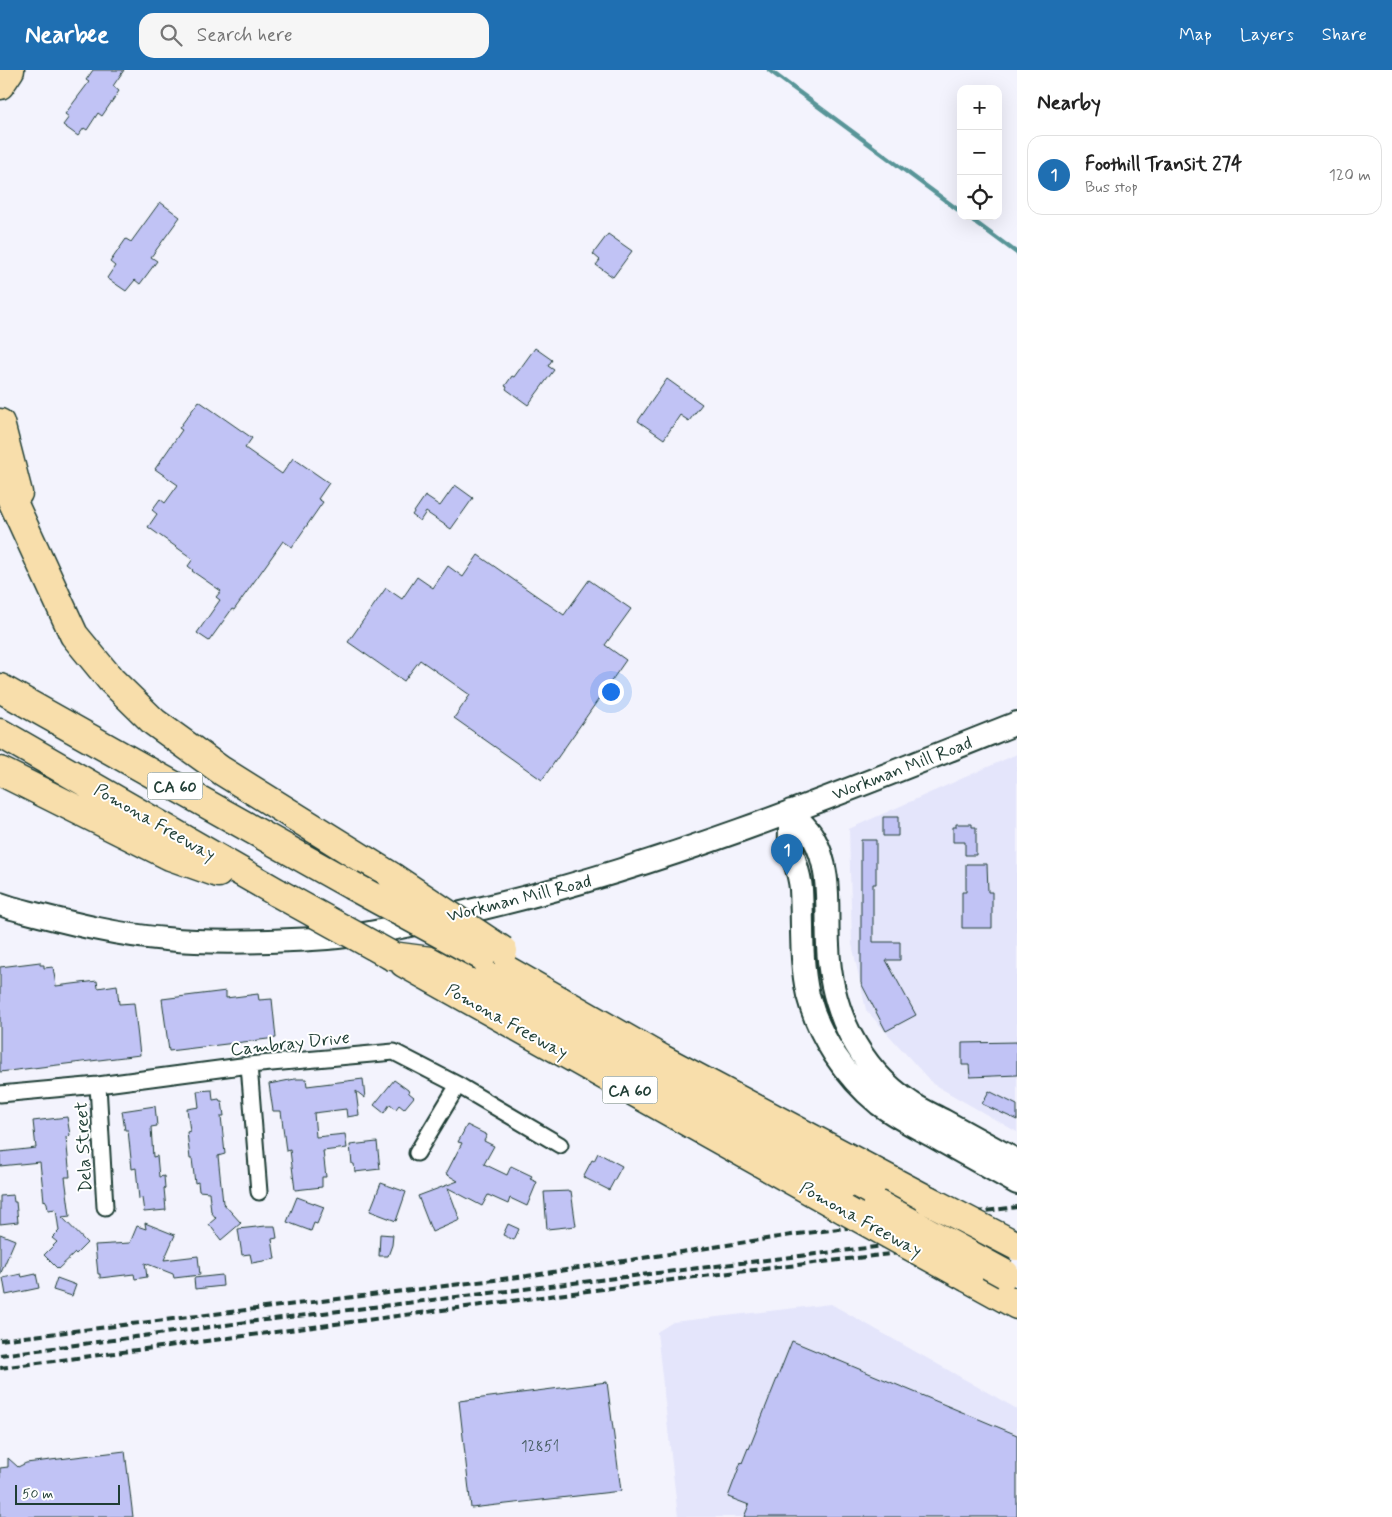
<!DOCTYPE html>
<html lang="en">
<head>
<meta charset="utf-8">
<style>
  body { margin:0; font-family:Mynerve,sans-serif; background:#f6f6f6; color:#222 }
  .controls { position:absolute; right:15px; top:15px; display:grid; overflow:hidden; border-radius:10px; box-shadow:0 5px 20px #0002 }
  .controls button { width:45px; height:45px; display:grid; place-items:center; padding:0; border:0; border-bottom:1px solid #e0e0e0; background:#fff; color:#222; font:25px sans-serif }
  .scale { position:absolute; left:15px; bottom:12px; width:105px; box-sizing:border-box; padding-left:5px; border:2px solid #1f3d34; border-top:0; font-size:14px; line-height:18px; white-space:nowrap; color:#1f3d34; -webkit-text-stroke:4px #fff; paint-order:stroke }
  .you { position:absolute; left:610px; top:621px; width:18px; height:18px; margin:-12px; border:4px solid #fff; border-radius:50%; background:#1a73e8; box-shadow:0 0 0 8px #1a73e833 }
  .badge { display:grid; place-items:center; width:32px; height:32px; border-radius:50%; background:#1f6fb2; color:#fff; font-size:16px; font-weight:700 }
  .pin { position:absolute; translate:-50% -41px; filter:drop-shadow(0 1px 2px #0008) }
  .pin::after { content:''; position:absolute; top:26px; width:18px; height:15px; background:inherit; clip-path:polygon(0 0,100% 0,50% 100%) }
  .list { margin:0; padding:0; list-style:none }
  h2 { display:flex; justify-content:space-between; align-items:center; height:65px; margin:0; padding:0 20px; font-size:21px }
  h2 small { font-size:16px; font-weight:400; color:#767676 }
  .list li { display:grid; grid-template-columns:32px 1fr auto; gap:15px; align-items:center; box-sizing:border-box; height:80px; margin:0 10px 10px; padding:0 10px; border:1px solid #e0e0e0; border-radius:15px }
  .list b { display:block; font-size:19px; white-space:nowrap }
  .list p { margin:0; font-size:16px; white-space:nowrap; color:#767676 }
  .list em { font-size:16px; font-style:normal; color:#767676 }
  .icon { flex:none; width:28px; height:28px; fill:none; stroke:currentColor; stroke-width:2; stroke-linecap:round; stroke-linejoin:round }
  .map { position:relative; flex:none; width:1017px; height:1447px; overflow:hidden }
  header { display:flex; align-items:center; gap:30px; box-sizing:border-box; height:70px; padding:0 25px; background:#1f6fb2; color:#fff }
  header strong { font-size:24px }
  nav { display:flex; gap:28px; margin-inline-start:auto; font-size:18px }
  .search { width:350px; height:45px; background:#f6f6f6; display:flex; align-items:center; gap:12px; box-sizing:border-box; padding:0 18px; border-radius:15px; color:#767676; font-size:19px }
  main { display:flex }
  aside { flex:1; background:#fff }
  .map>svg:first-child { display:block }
</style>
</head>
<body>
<header>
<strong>Nearbee</strong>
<div class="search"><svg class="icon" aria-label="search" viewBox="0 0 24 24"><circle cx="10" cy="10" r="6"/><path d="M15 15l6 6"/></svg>Search here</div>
<nav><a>Map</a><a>Layers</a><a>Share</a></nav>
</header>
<main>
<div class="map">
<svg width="1017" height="1447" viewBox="0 0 1017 1447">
  <rect width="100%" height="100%" fill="#f3f3fd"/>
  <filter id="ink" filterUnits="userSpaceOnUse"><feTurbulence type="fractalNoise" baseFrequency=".02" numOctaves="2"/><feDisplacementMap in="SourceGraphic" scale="10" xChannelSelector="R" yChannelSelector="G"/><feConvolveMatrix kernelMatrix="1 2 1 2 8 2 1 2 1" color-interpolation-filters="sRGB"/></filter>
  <g filter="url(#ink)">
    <!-- built -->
    <path fill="#e4e5fb" d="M1017,684V1062L933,1014L866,940L852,874L849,759Z
      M831,1234L1017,1339V1447H678L657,1262L673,1252Z"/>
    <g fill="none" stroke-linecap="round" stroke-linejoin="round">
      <!-- stream -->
      <path stroke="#599598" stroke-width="4.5" d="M769,0L961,142
        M967,146L1017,183"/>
    </g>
    <!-- building -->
    <path fill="#c1c3f5" stroke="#1f3d34" d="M93,0H124L113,16L119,21L102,46L98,43L87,60L84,58L78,66L63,55L69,47L65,44L89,12L86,10Z
      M160,132L180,147L151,187L157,191L140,214L135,210L126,221L107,208L115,196L110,192L126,169L131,172Z
      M608,164L632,181L613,207L596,195L600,190L593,184Z
      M535,278L552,290L548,296L554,300L528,335L506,319L507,317L505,316L512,306L514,307Z
      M667,309L702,334L689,351L680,345L664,369L638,351Z
      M199,331L252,368L245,378L282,404L293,388L329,413L318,429L323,432L292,477L283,471L234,540L232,539L209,571L197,563L220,530L216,527L221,521L192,501L193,500L188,496L193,489L148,457L157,444L152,440L160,429L165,433L178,415L155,399L182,360L179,358Z
      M455,415L473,428L451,459L426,442L420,451L412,445L425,426L440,436Z
      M478,485L564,545L589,510L631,539L605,575L626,590L542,710L454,648L470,625L420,590L404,611L348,572L386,518L402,529L417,507L433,518L448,496L463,507Z
      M883,747H898V766H883Z
      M956,754H972V757H976V785H965V772H953V757H956Z
      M861,770H876V814H873V872H900V890H886L916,945L886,961L861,913Z
      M966,794H987L988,822H992V858H962V822H966Z
      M40,892V895H44V898L53,897L56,916L97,911L98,918L117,915L119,934L134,933L140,985L0,1002V897Z
      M226,921V928L258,924L259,930L272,929L276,968L169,981L162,929Z
      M1017,972V1005L970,1007L969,995H962V973Z
      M295,1009H306L307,1016L363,1009L365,1028L356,1021L359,1045L347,1047L346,1039L314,1043L316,1067L345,1064L347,1078L323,1081L326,1107H322V1117L295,1120L290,1080L286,1081L281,1041H273L269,1014Z
      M394,1010L408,1020L409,1023L414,1027L404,1039L399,1035L396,1039L390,1034L384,1043L374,1035Z
      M212,1020L213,1030L219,1029L220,1031H222L224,1046H221L225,1084L218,1086L223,1133L241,1153L221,1170L209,1154L216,1148L211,1142L209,1122L199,1121L198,1112L195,1113L192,1089H190L187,1062L190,1061L187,1039L199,1037L197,1021Z
      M989,1021L1017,1035V1050L982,1034Z
      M155,1036L157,1056L151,1057L153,1087L157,1086L159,1107L164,1106L165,1118H164L166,1140L144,1142L142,1128L139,1129L136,1098L132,1099L128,1060H125L122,1041Z
      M67,1047L70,1065L69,1066L66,1067L70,1107H65L70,1146L62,1147L87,1173L76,1184L75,1183L58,1199L44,1185L57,1172L52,1168L59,1161L56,1139L48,1140L47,1133L45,1130L44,1131L40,1092L0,1096V1082L36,1078L33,1051Z
      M467,1055L487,1065L484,1071L494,1076L484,1094L507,1105L511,1096L532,1106L530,1109L537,1112L527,1136L510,1128L508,1134L488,1125L482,1136L448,1118L460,1150L432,1162L418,1126L458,1111L446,1104L462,1073L458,1072Z
      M377,1072L380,1099L355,1102L354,1094H352L350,1075Z
      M598,1083L622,1096L609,1120L583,1107L592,1090L594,1091Z
      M381,1113L406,1122L396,1151L370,1141Z
      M571,1121L576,1156L547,1159L544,1122Z
      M13,1125L14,1132H16L18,1152L0,1154V1126Z
      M297,1127L324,1137L317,1154L314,1153L311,1161L287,1152Z
      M145,1153L175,1165L164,1190L198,1186L200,1205L174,1208L173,1204L145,1193L147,1207L135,1209L134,1204L100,1208V1204H98L95,1175L130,1173L137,1156L146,1159Z
      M508,1154L519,1159L514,1170L503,1165Z
      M266,1156H275L277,1168L272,1169L275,1189L252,1193L250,1184L242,1185L238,1159Z
      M0,1164L15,1170L0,1205Z
      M380,1164L393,1165L392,1175L388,1186H379Z
      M21,1204L22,1207L36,1204L39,1218L6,1225L3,1208Z
      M222,1205L223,1216L195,1219L194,1208Z
      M57,1208L76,1215L72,1226L53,1220Z
      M792,1271L1017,1365V1447H744L749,1435L728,1427L741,1392L742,1393L748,1378L749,1379Z
      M607,1312L621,1421L471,1438L459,1331Z
      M125,1381L133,1447H0V1398L8,1397V1388L18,1397L26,1393Z"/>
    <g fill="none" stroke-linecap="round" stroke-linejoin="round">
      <!-- street casing -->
      <g stroke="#1f3d34" stroke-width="19">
        <path id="street" d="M249,995L259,1122
          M98,1015L105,1137
          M0,1024L98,1015L249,995L394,982L458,1015L560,1075
          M417,1083L458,1015"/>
      </g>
      <!-- secondary casing -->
      <g stroke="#1f3d34" stroke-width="26">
        <path id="secondary" d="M791,741C791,753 788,768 791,779C795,793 800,805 801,819C803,854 800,890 808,925C819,967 845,1006 879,1034C895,1046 914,1056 931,1065C960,1081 988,1097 1017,1113
          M791,741C798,750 808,758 813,767C832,799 826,840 828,875C830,938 857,997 911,1033C921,1040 933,1045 944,1051C968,1064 993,1078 1017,1091
          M0,834L12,838C63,851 113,865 166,869C207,873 250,872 292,870C319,869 348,867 375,862C411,856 447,846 483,838C666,795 842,723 1017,653"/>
      </g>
      <!-- highway casing -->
      <g stroke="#1f3d34" stroke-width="31">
        <path id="highway" d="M0,15L10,0
          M0,353L18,423
          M0,404L74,565L111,610L154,652L222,701L392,807
          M0,618L351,815
          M0,663L278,823
          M0,701L170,786L218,803
          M392,886L446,893L687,1026L877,1134
          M482,886L662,989L928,1130
          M404,893L845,1140
          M968,1208L1017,1235"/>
      </g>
      <!-- street -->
      <use href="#street" stroke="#fff" stroke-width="15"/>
      <!-- secondary -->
      <use href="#secondary" stroke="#fff" stroke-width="22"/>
      <!-- highway -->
      <use href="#highway" stroke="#f8deab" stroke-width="28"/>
      <!-- rail -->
      <path stroke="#1f3d34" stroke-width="4" stroke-dasharray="8 4" stroke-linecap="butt" d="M0,1270L527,1206L798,1164L1017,1137
        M0,1285L248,1252L1017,1160
        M0,1298L687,1208L1017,1169"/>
      <!-- highway-bridge casing -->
      <g stroke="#1f3d34" stroke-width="31" stroke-linecap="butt">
        <path id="highway-bridge" d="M392,807L503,881
          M351,815L482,886
          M278,823L392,886
          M928,1130L1017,1176
          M877,1134L1005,1204
          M845,1140L968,1208"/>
      </g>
      <!-- highway-bridge -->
      <use href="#highway-bridge" stroke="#f8deab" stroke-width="28"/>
    </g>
  </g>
  <g text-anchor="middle" stroke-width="4" stroke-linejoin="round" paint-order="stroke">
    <!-- number labels -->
    <g font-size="15" fill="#485e64">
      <text x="540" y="1381">12851</text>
    </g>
    <!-- shield labels -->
    <g fill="#fff" stroke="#627771" stroke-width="1">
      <rect x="147.5" y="702.5" width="55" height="27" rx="4"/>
      <rect x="602.5" y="1006.5" width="55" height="27" rx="4"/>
    </g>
    <g font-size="16" font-weight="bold" fill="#1f3d34">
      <text x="175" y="722">CA 60</text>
      <text x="630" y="1026">CA 60</text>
    </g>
    <!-- street labels -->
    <g font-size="18" fill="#1f3d34" stroke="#fff">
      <text transform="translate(902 698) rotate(-21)" y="6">Workman Mill Road</text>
      <text transform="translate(155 752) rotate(30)" y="6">Pomona Freeway</text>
      <text transform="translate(519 828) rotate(-14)" y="6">Workman Mill Road</text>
      <text transform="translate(507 951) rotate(29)" y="6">Pomona Freeway</text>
      <text transform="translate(290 973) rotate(-6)" y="6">Cambray Drive</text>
      <text transform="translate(83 1077) rotate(-93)" y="6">Dela Street</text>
      <text transform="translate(861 1149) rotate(29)" y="6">Pomona Freeway</text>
    </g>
  </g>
</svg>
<div class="controls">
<button>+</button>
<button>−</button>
<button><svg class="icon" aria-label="locate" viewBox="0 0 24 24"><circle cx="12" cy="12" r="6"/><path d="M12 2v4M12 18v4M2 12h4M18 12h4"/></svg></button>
</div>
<div class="scale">50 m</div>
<div class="you"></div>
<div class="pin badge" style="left:787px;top:805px">1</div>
</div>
<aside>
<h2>Nearby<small></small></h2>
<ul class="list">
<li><span class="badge">1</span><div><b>Foothill Transit 274</b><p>Bus stop</p></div><em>120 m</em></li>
</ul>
</aside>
</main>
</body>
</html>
